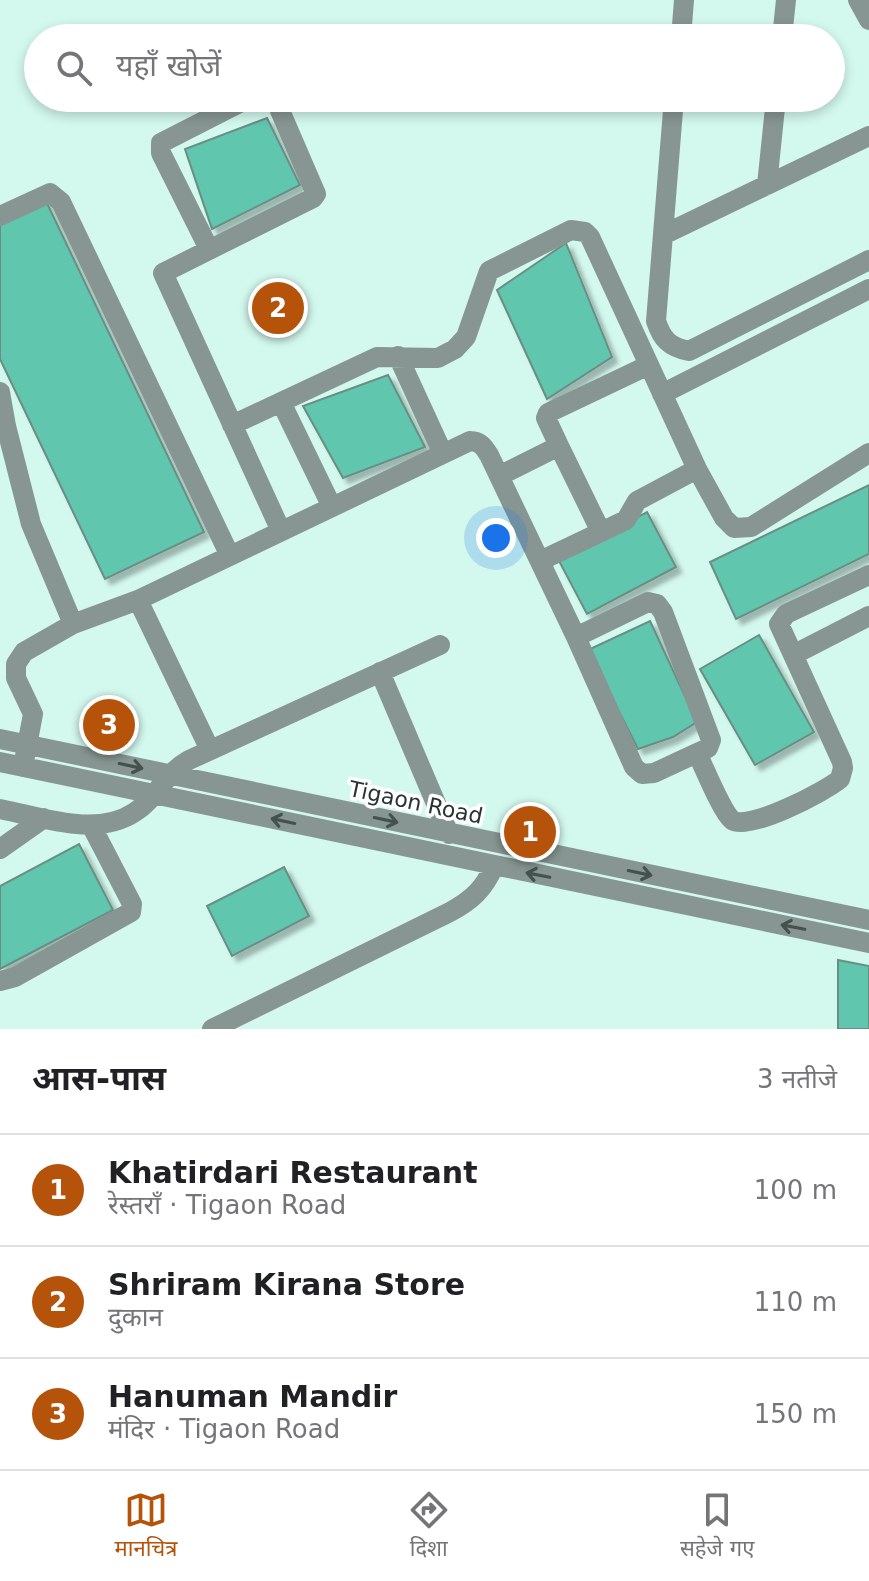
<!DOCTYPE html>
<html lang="hi">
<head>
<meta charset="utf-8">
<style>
  body { margin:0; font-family:"DejaVu Sans","Noto Sans Devanagari",sans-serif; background:#f2f2f2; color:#202124 }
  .you { position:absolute; left:496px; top:538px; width:28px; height:28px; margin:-20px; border:6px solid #fff; border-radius:50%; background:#1a73e8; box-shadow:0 0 0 12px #1a73e833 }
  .badge { display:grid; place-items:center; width:52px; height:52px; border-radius:50%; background:#b45309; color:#fff; font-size:26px; font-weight:700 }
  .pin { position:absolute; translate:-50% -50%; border:4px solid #fff; box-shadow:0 2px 8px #0006 }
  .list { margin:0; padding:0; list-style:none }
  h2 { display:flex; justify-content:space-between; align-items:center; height:104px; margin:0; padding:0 32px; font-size:34px }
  h2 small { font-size:26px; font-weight:400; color:#757577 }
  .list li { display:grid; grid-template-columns:52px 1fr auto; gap:24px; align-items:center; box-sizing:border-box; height:112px; padding:0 32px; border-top:2px solid #e0e0e0 }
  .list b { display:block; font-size:30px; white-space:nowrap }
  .list p { margin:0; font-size:26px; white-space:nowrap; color:#757577 }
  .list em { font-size:26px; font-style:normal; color:#757577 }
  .icon { flex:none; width:44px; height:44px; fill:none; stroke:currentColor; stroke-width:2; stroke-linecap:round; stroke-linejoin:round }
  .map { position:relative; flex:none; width:869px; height:1029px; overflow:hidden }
  .search { position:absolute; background:#fff; box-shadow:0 4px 12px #0003; left:24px; right:24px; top:24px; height:88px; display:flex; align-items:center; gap:20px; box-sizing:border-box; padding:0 28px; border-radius:44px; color:#757577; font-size:30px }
  .sheet { height:440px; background:#fff }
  nav { display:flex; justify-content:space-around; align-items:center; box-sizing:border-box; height:112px; border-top:2px solid #e0e0e0; background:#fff; font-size:22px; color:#757577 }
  nav a { display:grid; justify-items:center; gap:4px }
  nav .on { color:#b45309 }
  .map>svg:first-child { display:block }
</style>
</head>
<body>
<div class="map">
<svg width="869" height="1029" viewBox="0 0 869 1029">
  <defs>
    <filter id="shadow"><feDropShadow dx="5.5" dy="5.5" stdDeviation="2" flood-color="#0004"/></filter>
  </defs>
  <rect width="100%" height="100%" fill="#d3f8ee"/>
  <!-- building -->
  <path fill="#60c6ae" stroke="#6b8d84" stroke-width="2" filter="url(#shadow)" d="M267,118L300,185L212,229L185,149Z
    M45,199L204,532L105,579L0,359V221Z
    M566,243L612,357L547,399L497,290Z
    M388,375L425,447L343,478L303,406Z
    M869,485V554L736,619L710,562Z
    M647,512L676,567L587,614L558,559Z
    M650,621L697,722L673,737L638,749L588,650Z
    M759,635L814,732L755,765L700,669Z
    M79,844L113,910L0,969V886Z
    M284,867L309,916L232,956L207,906Z
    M838,960L869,966V1029H838Z"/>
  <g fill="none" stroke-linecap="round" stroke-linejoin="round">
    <!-- minor -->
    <path stroke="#879692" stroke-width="20" d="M858,0L869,20
      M681,38L684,0
      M782,38L786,0
      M269,98L278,106L316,194L313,198L163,273L281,531
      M674,98L656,321C662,339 669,347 689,351L869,260
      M767,185L776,98
      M0,216L50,193L61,202L230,556
      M663,235L869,136
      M209,249L161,153V143L249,98
      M398,356L443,454
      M0,392L6,426L31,524L73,624
      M662,394L869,289
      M281,402L332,507
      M232,425L377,357L438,358L455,349L466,337L489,271L571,230L585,232L590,237L697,469L724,518L734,528L751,527L869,453
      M499,476L559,446L546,418L548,413L649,365
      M601,532L626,520L637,501L697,469
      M540,561L601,532L559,446
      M138,600L210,750
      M576,637L648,602L657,604L663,612L711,740L708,748L697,753
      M793,655L869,616
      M380,672L449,834
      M0,739L869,920
      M0,762L869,943
      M23,767L33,714L16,678V664L24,652L73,624L138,600L470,441C480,441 484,447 489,455L576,637L634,767L642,774L654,773L697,753C704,767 722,812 732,820C748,832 826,791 840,779L843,768L842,762L779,624L786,614L869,575
      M0,809C42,817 96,838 135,812C156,799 165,773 189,760L440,645
      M0,849L44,818
      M0,981L15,977L131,912L132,904L91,825
      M212,1029L450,912C472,900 484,889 494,866"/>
  </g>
  <!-- one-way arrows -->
  <defs><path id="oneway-shaft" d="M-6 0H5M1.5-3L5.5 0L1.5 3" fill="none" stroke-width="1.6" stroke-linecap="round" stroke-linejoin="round" transform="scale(2)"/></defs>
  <g stroke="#44524e">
    <use href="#oneway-shaft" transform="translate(131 766) rotate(12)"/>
    <use href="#oneway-shaft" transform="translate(386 820) rotate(12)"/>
    <use href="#oneway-shaft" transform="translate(283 821) rotate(-168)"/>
    <use href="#oneway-shaft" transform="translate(640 873) rotate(12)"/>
    <use href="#oneway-shaft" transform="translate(538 875) rotate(-169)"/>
    <use href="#oneway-shaft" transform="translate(793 927) rotate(-169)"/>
  </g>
  <g text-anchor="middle" stroke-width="7" stroke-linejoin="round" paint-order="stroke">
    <!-- street labels -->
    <g font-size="22" fill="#273531" stroke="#fff">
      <text transform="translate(416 802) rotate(12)" y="8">Tigaon Road</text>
    </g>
  </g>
</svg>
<div class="you"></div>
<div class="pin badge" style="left:530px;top:832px">1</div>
<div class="pin badge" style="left:278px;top:308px">2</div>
<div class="pin badge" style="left:109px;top:725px">3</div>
<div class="search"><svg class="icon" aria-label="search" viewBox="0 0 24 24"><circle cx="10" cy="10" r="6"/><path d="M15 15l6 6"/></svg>यहाँ खोजें</div>
</div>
<section class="sheet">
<h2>आस-पास<small>3 नतीजे</small></h2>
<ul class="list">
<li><span class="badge">1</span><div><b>Khatirdari Restaurant</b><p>रेस्तराँ · Tigaon Road</p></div><em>100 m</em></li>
<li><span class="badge">2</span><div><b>Shriram Kirana Store</b><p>दुकान</p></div><em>110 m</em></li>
<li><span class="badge">3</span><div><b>Hanuman Mandir</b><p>मंदिर · Tigaon Road</p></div><em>150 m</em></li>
</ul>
</section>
<nav>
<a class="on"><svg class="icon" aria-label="map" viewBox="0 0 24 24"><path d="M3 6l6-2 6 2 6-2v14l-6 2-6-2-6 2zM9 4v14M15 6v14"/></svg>मानचित्र</a>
<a><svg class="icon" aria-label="directions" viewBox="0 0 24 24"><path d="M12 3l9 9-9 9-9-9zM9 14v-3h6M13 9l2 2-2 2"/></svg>दिशा</a>
<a><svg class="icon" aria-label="saved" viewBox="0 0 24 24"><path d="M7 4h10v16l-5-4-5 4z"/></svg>सहेजे गए</a>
</nav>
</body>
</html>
